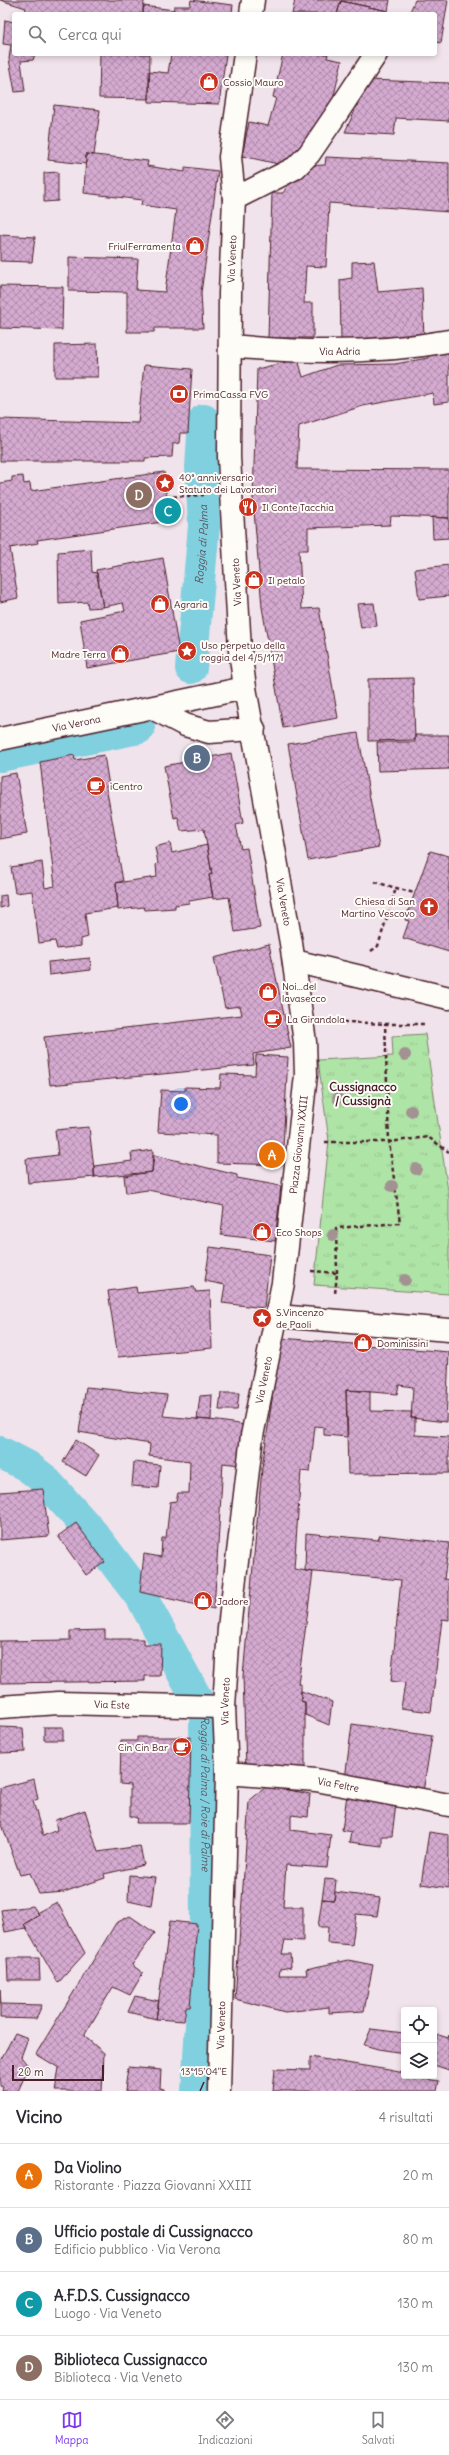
<!DOCTYPE html>
<html lang="it">
<head>
<meta charset="utf-8">
<style>
  body { margin:0; font-family:Delius,sans-serif; background:#f7f7f7; color:#2b2b33 }
  .controls { position:absolute; right:12px; bottom:12px; display:grid; overflow:hidden; border-radius:4px; box-shadow:0 2px 6px #0003 }
  .controls button { width:36px; height:36px; display:grid; place-items:center; padding:0; border:0; border-bottom:1px solid #e1e1e2; background:#fff; color:#2b2b33; font:20px sans-serif }
  .scale { position:absolute; left:12px; bottom:10px; width:92px; box-sizing:border-box; padding-left:4px; border:2px solid #4a1f2b; border-top:0; font-size:11px; line-height:14px; white-space:nowrap; color:#4a1f2b; -webkit-text-stroke:3px #fdfcf7; paint-order:stroke }
  .you { position:absolute; left:181px; top:1104px; width:14px; height:14px; margin:-10px; border:3px solid #fff; border-radius:50%; background:#1a73e8; box-shadow:0 0 0 6px #1a73e833 }
  .badge { display:grid; place-items:center; width:26px; height:26px; border-radius:50%; background:#7c3aed; color:#fff; font-size:13px; font-weight:700 }
  .pin { position:absolute; translate:-50% -50%; border:2px solid #fff; box-shadow:0 1px 4px #0006 }
  .list { margin:0; padding:0; list-style:none }
  h2 { display:flex; justify-content:space-between; align-items:center; height:52px; margin:0; padding:0 16px; font-size:17px }
  h2 small { font-size:13px; font-weight:400; color:#7c7c81 }
  .list li { display:grid; grid-template-columns:26px 1fr auto; gap:12px; align-items:center; box-sizing:border-box; height:64px; padding:0 16px; border-top:1px solid #e1e1e2 }
  .list b { display:block; font-size:15px; white-space:nowrap }
  .list p { margin:0; font-size:13px; white-space:nowrap; color:#7c7c81 }
  .list em { font-size:13px; font-style:normal; color:#7c7c81 }
  .icon { flex:none; width:22px; height:22px; fill:none; stroke:currentColor; stroke-width:2; stroke-linecap:round; stroke-linejoin:round }
  .map { position:relative; flex:none; width:449px; height:2091px; overflow:hidden }
  .search { position:absolute; background:#fff; box-shadow:0 2px 6px #0003; left:12px; right:12px; top:12px; height:44px; display:flex; align-items:center; gap:10px; box-sizing:border-box; padding:0 14px; border-radius:4px; color:#7c7c81; font-size:15px }
  .sheet { height:308px; background:#fff }
  nav { display:flex; justify-content:space-around; align-items:center; box-sizing:border-box; height:56px; border-top:1px solid #e1e1e2; background:#fff; font-size:11px; color:#7c7c81 }
  nav a { display:grid; justify-items:center; gap:2px }
  nav .on { color:#7c3aed }
  .map>svg:first-child { display:block }
</style>
</head>
<body>
<div class="map">
<svg width="449" height="2091" viewBox="0 0 449 2091">
  <defs>
    <pattern id="grass-tufts" width="24" height="20" patternUnits="userSpaceOnUse"><rect width="24" height="20" fill="#afe4a7"/><path d="M3 7l-1-3M5 7V3M7 7l1-3M15 17l-1-3M17 17v-4M19 17l1-3" fill="none" stroke="#98c390"/></pattern>
    <pattern id="building-cross-hatch" width="8" height="8" patternUnits="userSpaceOnUse"><rect width="8" height="8" fill="#d4aad0"/><path d="M0 0l8 8M0 8l8-8" fill="none" stroke="#ae8aa9"/></pattern>
  </defs>
  <rect width="100%" height="100%" fill="#f1e3eb"/>
  <filter id="ink" filterUnits="userSpaceOnUse"><feTurbulence type="fractalNoise" baseFrequency=".025" numOctaves="2"/><feDisplacementMap in="SourceGraphic" scale="8" xChannelSelector="R" yChannelSelector="G"/><feConvolveMatrix kernelMatrix="1 2 1 2 8 2 1 2 1" color-interpolation-filters="sRGB"/></filter>
  <g filter="url(#ink)">
    <!-- grass -->
    <path fill="url(#grass-tufts)" stroke="#7c8269" d="M425,1034L449,1198V1294L314,1285L329,1141L318,1060L393,1056L392,1036Z"/>
    <g fill="none" stroke-linecap="round" stroke-linejoin="round">
      <!-- canal -->
      <g stroke="#81d0df" stroke-width="32">
        <path id="s1" d="M191,668L204,526L201,467L204,420"/>
        <path d="M0,756L139,728"/>
        <path id="s2" d="M0,1452L27,1466L44,1479L93,1534L143,1600L205,1714L206,1941L197,2091"/>
      </g>
    </g>
    <!-- building -->
    <path fill="url(#building-cross-hatch)" stroke="#4a1f2b" d="M0,0H136L144,1L143,14H24L26,8Z
      M191,0L233,5L232,14H173L174,6H190Z
      M295,0H390L388,11L341,1L337,14H292Z
      M415,0H448L441,43L435,42V14H409Z
      M341,1L388,11L387,14H337Z
      M143,6L174,10L173,14H143Z
      M5,20L14,22V54H35L33,60L21,61L25,91L15,92L9,59L11,45L3,44Z
      M100,54H150L149,99L99,98Z
      M171,54H226L219,104L149,102V71L168,73Z
      M283,54H328L327,58L342,61L331,108L306,151L296,150L292,167L242,156L249,122L268,126L276,98L273,97Z
      M369,80L449,83V121L396,118L394,135L345,132Z
      M54,105L100,110L94,155L86,154V164L48,160Z
      M86,154L148,161L147,166L185,172V167L218,171L201,293L203,328H155L154,332H127V292L69,291V257L138,259L136,290L165,292L176,210L141,205L142,200L84,193Z
      M326,157L449,163V212L329,203L326,267L306,266L304,303H313V338H268L272,193H283L292,179H300L302,166L325,165Z
      M58,172V201L44,202V173Z
      M0,235L35,237L32,262L0,261Z
      M374,261L378,292L422,288L424,338L341,341L340,280L352,278V262Z
      M0,286L63,287L62,330L0,328Z
      M97,344L98,377H55V345Z
      M449,348V402L434,404L433,393L363,406L299,426L297,469L449,470V518L391,516L390,525L308,528V550H299L302,609L319,608L338,718L283,728L262,607L253,499L257,369L298,359L303,377L337,365L395,364L428,358L427,352Z
      M144,365L192,369L188,433H180L179,443L173,444L172,457L145,458V461H0V419L138,423Z
      M164,472L169,521L37,540L38,543L10,548L18,598L0,602V483L12,481V477L23,476L24,484L30,483L31,491Z
      M432,517L449,518V538L433,539Z
      M91,549L92,572L97,573L103,607L88,608L87,602L59,604L58,552Z
      M163,558L179,652L87,668L80,620L125,611L123,603L103,607L96,570Z
      M449,565V596L419,599L415,569Z
      M374,603L377,626L361,628L357,604Z
      M413,678L415,740L368,741V679Z
      M358,733L379,847L308,860L288,744Z
      M415,735H449V769L378,771L377,742H415Z
      M231,753L243,823L236,825L241,849L247,848L260,928L235,932L229,897L213,899L209,875L212,874L204,829L181,831L178,817L174,818L164,766Z
      M74,755L75,760L104,755L109,786H106L123,881L116,883L118,908L85,913L88,937L81,939V946L57,949L55,941L39,943L32,891L15,893L11,867L42,862L45,888L55,886L40,762Z
      M16,773L27,834L0,839V776Z
      M170,843L172,853L207,845L212,874L209,875L213,897L189,901V903L175,905V908L145,910L144,907L118,910L116,883L157,877L156,865L158,863L155,847Z
      M430,851L449,856V952L403,938L409,921L405,920Z
      M6,895L7,906L0,908V896Z
      M269,944L291,1048L253,1054L254,1065L50,1085L44,1037L242,1015L240,1006L225,1008L214,958Z
      M90,958L91,970L49,975L48,962Z
      M256,1055L288,1057L282,1165L217,1163V1135L158,1132L161,1090L185,1091V1087L220,1088L221,1074L255,1075Z
      M89,1127L95,1177L28,1183L26,1159L58,1155L55,1130Z
      M153,1150L152,1172L94,1177V1166L132,1161L131,1153Z
      M154,1155L237,1175V1178L281,1186L275,1241L221,1235L224,1206L148,1190L126,1193L124,1176L152,1172Z
      M210,1247L270,1255L264,1308L222,1303L225,1285L205,1281Z
      M136,1287L137,1293L194,1287L196,1292L210,1291L212,1348L118,1357L108,1291Z
      M281,1338L449,1352L446,1422L411,1418L413,1387L399,1385L397,1394L346,1390L348,1437L324,1435V1427L315,1426L310,1472L301,1471L294,1569L313,1572L298,1684H301V1701L305,1702V1771L246,1769L243,1676L262,1468Z
      M86,1387L167,1395L163,1416L219,1421L245,1425L240,1465L223,1463L214,1609L140,1592L144,1554L161,1557L162,1538H166L170,1502L176,1501L178,1493H189L190,1461L149,1456L150,1444L79,1432Z
      M346,1390L370,1391V1411L412,1412L411,1418H415V1435L449,1437V1473L348,1474Z
      M221,1393H239L237,1410H219Z
      M212,1395L211,1420L197,1419L200,1396Z
      M76,1440L99,1455L86,1476L63,1462Z
      M134,1462L160,1465L158,1488L132,1486Z
      M43,1489L49,1536L0,1540V1492Z
      M76,1523L105,1562L86,1575L58,1536Z
      M306,1533L378,1540L380,1535L449,1543L444,1579L449,1580V1620L442,1619L431,1712L401,1708L405,1683L391,1681L401,1580L305,1571Z
      M105,1630V1639H144V1644H161L160,1676H145V1681L0,1683V1641L70,1640V1631Z
      M301,1691L332,1702L329,1725L305,1715V1702L301,1701Z
      M352,1724L432,1736L423,1792L345,1779Z
      M0,1727L23,1728L25,1752L0,1753Z
      M44,1727H63V1740H44Z
      M137,1737H191L189,1823H136L137,1818L130,1816V1785L120,1784L121,1741H137Z
      M34,1779L38,1799L33,1801L43,1836L57,1830L55,1820L85,1810L98,1852L140,1846L144,1865L104,1874L105,1878L64,1892L39,1894L30,1873L20,1875L0,1819V1788Z
      M267,1786L310,1794L308,1817L291,1815V1830L331,1835L327,1868L286,1865L283,1907H303V1941L285,1940L282,1954H290L291,1967L280,1969L279,1975H307L306,1969L348,1960L373,1965L364,2011L329,2013V2007L285,2012L235,1999L249,1801Z
      M347,1795L396,1803L392,1836H382V1846L349,1842L351,1832L342,1830Z
      M429,1832L449,1835V1888L421,1884Z
      M129,1875L155,1877L151,1906L128,1901Z
      M325,1879L336,1880L334,1900L322,1899Z
      M335,1892L380,1898L377,1916L356,1914L352,1945L327,1943L328,1927H318L322,1899L334,1900Z
      M57,1902L85,1953L58,1983L24,1924L39,1915L38,1912Z
      M33,1906L39,1915L24,1924L26,1928L5,1932L1,1910Z
      M130,1916L155,1933L132,1965L143,1973L130,1995L113,1987L84,2036L104,2053L102,2091H55L59,2068L36,2054L116,1923Z
      M170,1921L197,1924L190,2007H186L184,2021L156,2019Z
      M7,1958H39L40,1980H8Z
      M0,1989L1,2004L42,2005L36,2019L0,2018Z
      M135,1996L159,2001L156,2019L128,2012Z
      M371,2029L404,2033V2053L378,2049L364,2045Z
      M15,2033L28,2038L21,2057L29,2067L18,2091H2L3,2087L0,2086V2061Z
      M439,2035L448,2038L449,2035V2070L434,2065V2044Z
      M310,2057L389,2070L404,2073V2076L439,2081L437,2091H273L275,2069L310,2070Z
      M128,2067L161,2070L160,2088L164,2089V2091H125Z"/>
    <g fill="none" stroke-linecap="round" stroke-linejoin="round">
      <!-- minor casing -->
      <g stroke="#4a1f2b" stroke-width="25">
        <g id="minor">
          <path d="M234,199L295,168L309,154L337,113L376,54"/>
          <path id="s3" d="M230,346C302,353 377,354 449,341"/>
          <path d="M152,708L185,725L209,732L254,729"/>
          <path id="s4" d="M0,739L245,688"/>
          <path d="M277,1316L449,1330"/>
          <path id="s5" d="M0,1707L59,1703L224,1707"/>
          <path id="s6" d="M227,1773L316,1780L449,1805"/>
        </g>
      </g>
      <!-- tertiary casing -->
      <g stroke="#4a1f2b" stroke-width="25">
        <g id="tertiary">
          <path d="M251,14L253,0"/>
          <path d="M294,961L449,998"/>
          <path id="s7" d="M219,2091L227,1773L224,1707L229,1628L252,1436L283,1283L306,1075L305,1042L291,943L245,688L240,650L229,457L230,293L234,199L230,157L245,54"/>
        </g>
      </g>
      <!-- path -->
      <path stroke="#4a1f2b" stroke-width="2.5" stroke-dasharray="4 3" stroke-linecap="butt" d="M166,497L204,495
        M375,882L414,893
        M371,951L378,946L396,888
        M329,1021L385,1024H424
        M325,1142H389L428,1137L449,1152
        M311,1271L337,1273L335,1294
        M337,1273L336,1228L400,1223L389,1142L385,1024"/>
      <!-- minor -->
      <use href="#minor" stroke="#fdfcf7" stroke-width="22"/>
      <!-- tertiary -->
      <use href="#tertiary" stroke="#fdfcf7" stroke-width="22"/>
    </g>
    <!-- trees -->
    <g fill="#a39292">
      <circle cx="405" cy="1055" r="6"/>
      <circle cx="338" cy="1098" r="6"/>
      <circle cx="411" cy="1111" r="6"/>
      <circle cx="416" cy="1169" r="6"/>
      <circle cx="392" cy="1186" r="6"/>
      <circle cx="333" cy="1235" r="6"/>
      <circle cx="405" cy="1280" r="6"/>
    </g>
  </g>
  <!-- ticks -->
  <path fill="none" stroke="#4a1f2b" stroke-width="1.5" d="M200,2091L204,2082"/>
  <!-- icons -->
  <defs>
    <g id="shop-disc" transform="scale(1)"><circle r="9.5" fill="#c8321e" stroke="#fdfcf7"/><path d="M-5-2.5h2.3a2.7 3.5 0 0 1 5.4 0H5L5.5 6h-11ZM-1.5-2.5h3a1.5 2.3 0 0 0-3 0Z" fill="#fff"/></g>
    <g id="bank-disc" transform="scale(1)"><circle r="9.5" fill="#c8321e" stroke="#fdfcf7"/><path d="M-6-4H6V4H-6ZM0-2.3a2.3 2.3 0 1 0 0 4.6a2.3 2.3 0 1 0 0-4.6Z" fill="#fff"/></g>
    <g id="sight-disc" transform="scale(1)"><circle r="9.5" fill="#c8321e" stroke="#fdfcf7"/><path d="M0-6L1.8-2.2L6-1.7L2.9 1.2L3.7 5.4L0 3.3L-3.7 5.4L-2.9 1.2L-6-1.7L-1.8-2.2Z" fill="#fff"/></g>
    <g id="restaurant-disc" transform="scale(1)"><circle r="9.5" fill="#c8321e" stroke="#fdfcf7"/><path d="M-5-6h1v4h1v-4h1v4h1v-4h1v5L-1.5 .5V6h-2V.5L-5-1ZM5-6V6H3V1.5H1.5Q1.5-4 5-6Z" fill="#fff"/></g>
    <g id="cafe-disc" transform="scale(1)"><circle r="9.5" fill="#c8321e" stroke="#fdfcf7"/><path d="M-5.5-4.5H6V0H3Q3 3.5 0 3.5H-2.5Q-5.5 3.5-5.5 0ZM3-3.2v2h1.7v-2ZM-6 4.5H4V6H-6Z" fill="#fff"/></g>
    <g id="church-disc" transform="scale(1)"><circle r="9.5" fill="#c8321e" stroke="#fdfcf7"/><path d="M-1.2-6h2.4v3.5h3.3v2.4h-3.3V6h-2.4V-.1h-3.3v-2.4h3.3Z" fill="#fff"/></g>
  </defs>
  <g fill-rule="evenodd">
    <use href="#shop-disc" x="209" y="82"/>
    <use href="#shop-disc" x="195" y="246"/>
    <use href="#bank-disc" x="179" y="394"/>
    <use href="#sight-disc" x="165" y="483"/>
    <use href="#restaurant-disc" x="248" y="507"/>
    <use href="#shop-disc" x="254" y="580"/>
    <use href="#shop-disc" x="160" y="604"/>
    <use href="#sight-disc" x="187" y="651"/>
    <use href="#shop-disc" x="120" y="654"/>
    <use href="#cafe-disc" x="96" y="786"/>
    <use href="#church-disc" x="429" y="907"/>
    <use href="#shop-disc" x="268" y="992"/>
    <use href="#cafe-disc" x="273" y="1019"/>
    <use href="#shop-disc" x="262" y="1232"/>
    <use href="#sight-disc" x="262" y="1318"/>
    <use href="#shop-disc" x="363" y="1343"/>
    <use href="#shop-disc" x="203" y="1601"/>
    <use href="#cafe-disc" x="182" y="1747"/>
  </g>
  <g text-anchor="middle" stroke-width="4" stroke-linejoin="round" paint-order="stroke">
    <!-- poi labels -->
    <g font-size="10" fill="#4a1f2b" stroke="#fdfcf7" text-anchor="start">
      <text x="223" y="86">Cossio Mauro</text>
      <text x="181" y="250" text-anchor="end">FriulFerramenta</text>
      <text x="193" y="398">PrimaCassa FVG</text>
      <text x="179" y="481">40° anniversario<tspan x="179" dy="12">Statuto dei Lavoratori</tspan></text>
      <text x="262" y="511">Il Conte Tacchia</text>
      <text x="268" y="584">Il petalo</text>
      <text x="174" y="608">Agraria</text>
      <text x="201" y="649">Uso perpetuo della<tspan x="201" dy="12">roggia del 4/5/1171</tspan></text>
      <text x="106" y="658" text-anchor="end">Madre Terra</text>
      <text x="110" y="790">iCentro</text>
      <text x="415" y="905" text-anchor="end">Chiesa di San<tspan x="415" dy="12">Martino Vescovo</tspan></text>
      <text x="282" y="990">Noi...del<tspan x="282" dy="12">lavasecco</tspan></text>
      <text x="287" y="1023">La Girandola</text>
      <text x="276" y="1236">Eco Shops</text>
      <text x="276" y="1316">S.Vincenzo<tspan x="276" dy="12">de Paoli</tspan></text>
      <text x="377" y="1347">Dominissini</text>
      <text x="217" y="1605">Jadore</text>
      <text x="168" y="1751" text-anchor="end">Cin Cin Bar</text>
    </g>
    <!-- street labels -->
    <g font-size="10" fill="#4a1f2b" stroke="#fdfcf7">
      <text dy="4" stroke="none"><textPath href="#s7" startOffset="1844">Via Veneto</textPath></text>
      <text dy="4" stroke="none"><textPath href="#s3" startOffset="110">Via Adria</textPath></text>
      <text transform="translate(236 582) rotate(-93)" y="4">Via Veneto</text>
      <text dy="4" stroke="none"><textPath href="#s4" startOffset="78">Via Verona</textPath></text>
      <text transform="translate(284 902) rotate(80)" y="4">Via Veneto</text>
      <text dy="4" stroke="none"><textPath href="#s7" startOffset="952">Piazza Giovanni XXIII</textPath></text>
      <text dy="4" stroke="none"><textPath href="#s7" startOffset="714">Via Veneto</textPath></text>
      <text dy="4" stroke="none"><textPath href="#s7" startOffset="390">Via Veneto</textPath></text>
      <text dy="4" stroke="none"><textPath href="#s5" startOffset="112">Via Este</textPath></text>
      <text dy="4" stroke="none"><textPath href="#s6" startOffset="112">Via Feltre</textPath></text>
      <text dy="4" stroke="none"><textPath href="#s7" startOffset="66">Via Veneto</textPath></text>
    </g>
    <!-- water labels -->
    <g font-size="11" font-style="italic" fill="#5a5461" stroke="#fdfcf7">
      <text dy="4" stroke="none"><textPath href="#s1" startOffset="124">Roggia di Palma</textPath></text>
      <text dy="4" stroke="none"><textPath href="#s2" startOffset="418">Roggia di Palma / Roie di Palme</textPath></text>
    </g>
    <!-- quarter labels -->
    <g font-size="12" font-weight="bold" fill="#4a1f2b" stroke="#fdfcf7">
      <text x="363" y="1091">Cussignacco<tspan x="363" dy="14">/ Cussignà</tspan></text>
    </g>
  </g>
  <g font-size="10" text-anchor="middle" fill="#4a1f2b" stroke="#fdfcf7" stroke-width="4" stroke-linejoin="round" paint-order="stroke">
    <text x="204" y="2075">13°15'04"E</text>
  </g>
</svg>
<div class="controls">
<button><svg class="icon" aria-label="locate" viewBox="0 0 24 24"><circle cx="12" cy="12" r="6"/><path d="M12 2v4M12 18v4M2 12h4M18 12h4"/></svg></button>
<button><svg class="icon" aria-label="layers" viewBox="0 0 24 24"><path d="M12 4l9 5-9 5-9-5zM3 14l9 5 9-5"/></svg></button>
</div>
<div class="scale">20 m</div>
<div class="you"></div>
<div class="pin badge" style="left:272px;top:1155px;background:#e8710a">A</div>
<div class="pin badge" style="left:197px;top:758px;background:#5c6f8a">B</div>
<div class="pin badge" style="left:168px;top:511px;background:#0f9aa8">C</div>
<div class="pin badge" style="left:139px;top:495px;background:#8d6e63">D</div>
<div class="search"><svg class="icon" aria-label="search" viewBox="0 0 24 24"><circle cx="10" cy="10" r="6"/><path d="M15 15l6 6"/></svg>Cerca qui</div>
</div>
<section class="sheet">
<h2>Vicino<small>4 risultati</small></h2>
<ul class="list">
<li><span class="badge" style="background:#e8710a">A</span><div><b>Da Violino</b><p>Ristorante · Piazza Giovanni XXIII</p></div><em>20 m</em></li>
<li><span class="badge" style="background:#5c6f8a">B</span><div><b>Ufficio postale di Cussignacco</b><p>Edificio pubblico · Via Verona</p></div><em>80 m</em></li>
<li><span class="badge" style="background:#0f9aa8">C</span><div><b>A.F.D.S. Cussignacco</b><p>Luogo · Via Veneto</p></div><em>130 m</em></li>
<li><span class="badge" style="background:#8d6e63">D</span><div><b>Biblioteca Cussignacco</b><p>Biblioteca · Via Veneto</p></div><em>130 m</em></li>
</ul>
</section>
<nav>
<a class="on"><svg class="icon" aria-label="map" viewBox="0 0 24 24"><path d="M3 6l6-2 6 2 6-2v14l-6 2-6-2-6 2zM9 4v14M15 6v14"/></svg>Mappa</a>
<a><svg class="icon" aria-label="directions" viewBox="0 0 24 24"><path d="M12 3l9 9-9 9-9-9zM9 14v-3h6M13 9l2 2-2 2"/></svg>Indicazioni</a>
<a><svg class="icon" aria-label="saved" viewBox="0 0 24 24"><path d="M7 4h10v16l-5-4-5 4z"/></svg>Salvati</a>
</nav>
</body>
</html>
